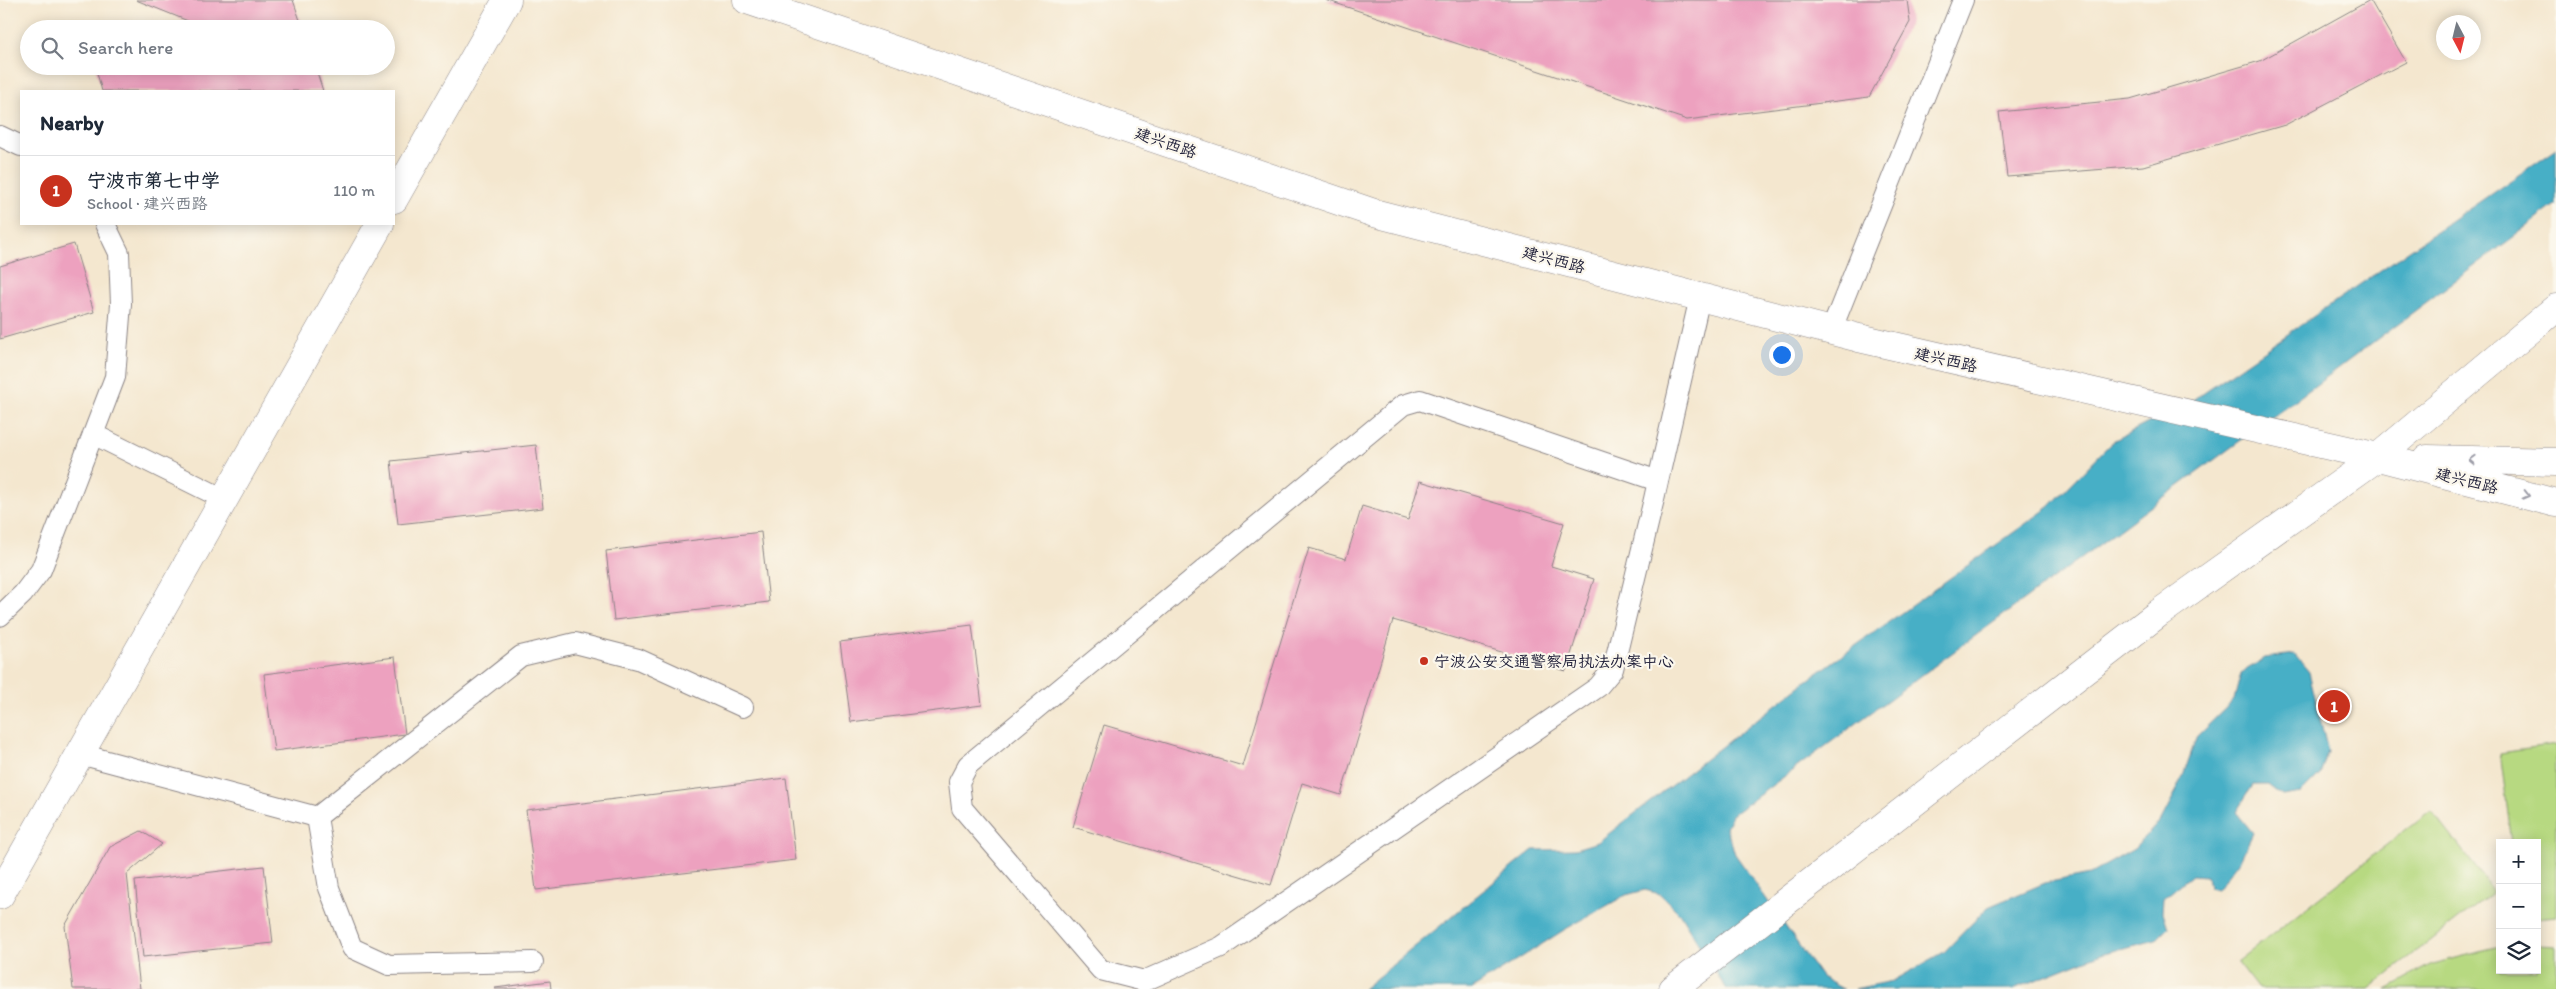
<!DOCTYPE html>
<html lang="en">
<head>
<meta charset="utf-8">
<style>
  body { margin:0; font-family:Itim,"LXGW WenKai TC",sans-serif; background:#f2f2f3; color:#1f2937 }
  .controls { position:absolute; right:15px; bottom:15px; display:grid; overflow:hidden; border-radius:0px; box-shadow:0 2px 12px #0003 }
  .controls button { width:45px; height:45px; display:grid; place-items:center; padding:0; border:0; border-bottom:1px solid #e0e1e3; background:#fff; color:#1f2937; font:25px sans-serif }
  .compass { position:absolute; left:2436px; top:15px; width:45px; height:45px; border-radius:50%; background:#fff; box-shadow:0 2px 12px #0003; rotate:173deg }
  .you { position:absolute; left:1781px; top:354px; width:18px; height:18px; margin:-12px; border:4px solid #fff; border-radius:50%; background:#1a73e8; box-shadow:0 0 0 8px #1a73e833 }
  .badge { display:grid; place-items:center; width:32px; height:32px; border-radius:50%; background:#c8321e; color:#fff; font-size:16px; font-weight:700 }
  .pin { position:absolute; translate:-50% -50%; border:2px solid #fff; box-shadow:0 1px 5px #0006 }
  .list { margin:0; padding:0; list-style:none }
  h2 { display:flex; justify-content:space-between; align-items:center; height:65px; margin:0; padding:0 20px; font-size:21px }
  h2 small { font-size:16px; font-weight:400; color:#747a83 }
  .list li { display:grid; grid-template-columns:32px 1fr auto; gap:15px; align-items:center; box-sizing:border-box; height:70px; padding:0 20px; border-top:1px solid #e0e1e3 }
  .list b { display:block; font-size:19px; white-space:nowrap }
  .list p { margin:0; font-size:16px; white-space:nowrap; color:#747a83 }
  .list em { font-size:16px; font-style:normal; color:#747a83 }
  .icon { flex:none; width:28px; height:28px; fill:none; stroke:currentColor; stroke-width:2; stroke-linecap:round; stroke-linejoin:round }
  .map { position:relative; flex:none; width:2556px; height:989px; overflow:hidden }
  .search { position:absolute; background:#fff; box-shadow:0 2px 12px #0003; left:20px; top:20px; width:375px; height:55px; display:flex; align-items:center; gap:12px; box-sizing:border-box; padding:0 18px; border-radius:28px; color:#747a83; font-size:19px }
  .panel { position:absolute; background:#fff; box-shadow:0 2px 12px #0003; left:20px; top:90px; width:375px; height:135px; border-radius:0px }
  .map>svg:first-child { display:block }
</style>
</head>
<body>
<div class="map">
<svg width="2556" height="989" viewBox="0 0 2556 989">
  <rect width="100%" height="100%" fill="#fbf7ec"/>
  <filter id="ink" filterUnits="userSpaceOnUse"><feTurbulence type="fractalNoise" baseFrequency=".02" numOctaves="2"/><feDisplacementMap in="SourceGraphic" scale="10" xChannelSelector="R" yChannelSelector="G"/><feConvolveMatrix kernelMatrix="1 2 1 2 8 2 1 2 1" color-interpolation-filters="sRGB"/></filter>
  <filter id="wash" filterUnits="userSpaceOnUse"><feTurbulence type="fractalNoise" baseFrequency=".0096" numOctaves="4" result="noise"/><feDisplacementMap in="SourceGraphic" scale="20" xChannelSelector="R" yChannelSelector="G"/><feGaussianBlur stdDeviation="1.12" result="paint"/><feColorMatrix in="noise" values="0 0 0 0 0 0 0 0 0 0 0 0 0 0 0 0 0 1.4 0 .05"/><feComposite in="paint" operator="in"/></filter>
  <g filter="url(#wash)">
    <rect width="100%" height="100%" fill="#f4e7cf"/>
    <!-- green -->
    <path fill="#b7d981" stroke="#6c7e5e" d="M2556,745V916L2537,918V843H2512L2500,753Z
      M2431,810L2494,891L2369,989H2258L2237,962Z
      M2537,946L2556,947V989H2386L2432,964L2500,947V970H2537Z"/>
    <!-- water -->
    <path fill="#47afc6" stroke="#346880" d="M2556,149V205L2320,382L1732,815L1726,827L1735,854L1821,977L1843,989H1726L1680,914L1660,894L1645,890L1626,895L1564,930L1472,989H1363L1533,850L1575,849L1598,842L1805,682L2049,507L2113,441L2191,401Z
      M2294,654L2309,672L2328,752L2320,774L2301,793L2282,796L2268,785H2253L2236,812L2253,833L2241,858L2217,890L2209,888L2207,876L2192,875L2164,898L2163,912L2168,928L2156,940L2104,953L2013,989H1854L1893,981L1944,952L1988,907L2045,883L2090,874L2134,849L2161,820L2181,782L2197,736L2234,700L2241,673L2265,658Z"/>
    <g id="blocks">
      <!-- building -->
      <path fill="#eda1bf" d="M136,0H293L303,29H190L188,21Z
        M1326,0H1907L1910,22L1869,97L1687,120Z
        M2370,0L2406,62L2285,125L2143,166L2007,177L1999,112L2130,99L2260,61Z
        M95,66H315L323,91H102Z
        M74,244L94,312L0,339V266Z
        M536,445L543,508L398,524L391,461Z
        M1420,481L1564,523L1551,566L1594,579L1566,671L1393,620L1341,795L1302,783L1271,885L1073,827L1104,725L1243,766L1309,548L1346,559L1362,506L1408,520Z
        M761,532L769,602L614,620L606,551Z
        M972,625L982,705L851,722L840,642Z
        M395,657L405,734L274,751L264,674Z
        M786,778L796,860L536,890L526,810Z
        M141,831L162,844L127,874L140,989H73L65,926L110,847Z
        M264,866L273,943L143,957L135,881Z
        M550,981L551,989H495V988Z"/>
    </g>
  </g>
  <g filter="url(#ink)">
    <use href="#blocks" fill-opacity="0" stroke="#8b8485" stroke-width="1"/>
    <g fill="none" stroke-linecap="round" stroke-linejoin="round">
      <!-- lane casing -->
      <g stroke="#8b8485" stroke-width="22">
        <path id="lane" d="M0,136L21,146
          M1831,331L1963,0
          M93,434L224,499
          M1658,481L1420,400L1403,405L968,765L959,782L962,808L1101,970L1144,981L1221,947L1598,687L1613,669L1654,499L1658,481L1700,297
          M0,616L23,594L41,570L115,377L121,304L119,253L105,224
          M80,754L317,817L329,888L352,948L389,965L533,962
          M317,817L521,656L575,643L638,659L743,707"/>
      </g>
      <!-- secondary casing -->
      <g stroke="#8b8485" stroke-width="29">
        <path id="secondary" d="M747,0L1374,213L1859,338L2378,457L2556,503
          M394,199L507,0
          M2427,459L2556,462
          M0,895L380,224
          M1673,989L2159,613L2378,457L2556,308"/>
      </g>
      <!-- lane -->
      <use href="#lane" stroke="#fff" stroke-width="20"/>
      <!-- secondary -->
      <use href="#secondary" stroke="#fff" stroke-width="28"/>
    </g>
    <!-- one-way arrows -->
    <defs><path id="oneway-chevron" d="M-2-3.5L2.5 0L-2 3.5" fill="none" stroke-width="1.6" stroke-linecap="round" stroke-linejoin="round" transform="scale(1.25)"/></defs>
    <g stroke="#9c9ca7">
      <use href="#oneway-chevron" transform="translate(2472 460) rotate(-178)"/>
      <use href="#oneway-chevron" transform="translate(2526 495) rotate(14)"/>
    </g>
  </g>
  <!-- markers -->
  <circle fill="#c8321e" stroke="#fbf7ec" stroke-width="2" cx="1424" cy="661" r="5"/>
  <g text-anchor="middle" stroke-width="4.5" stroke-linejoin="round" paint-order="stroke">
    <!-- street labels -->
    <g font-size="16" fill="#22223b" stroke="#fbf7ec">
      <text transform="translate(1166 142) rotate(19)" y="6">建兴西路</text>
      <text transform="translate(1554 259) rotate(15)" y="6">建兴西路</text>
      <text transform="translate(1946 359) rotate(13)" y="6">建兴西路</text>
      <text transform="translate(2467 480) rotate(14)" y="6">建兴西路</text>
    </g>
    <!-- poi labels -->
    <g font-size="16" fill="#22223b" stroke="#fbf7ec" text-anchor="start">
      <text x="1434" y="667">宁波公安交通警察局执法办案中心</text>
    </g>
  </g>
</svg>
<div class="controls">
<button>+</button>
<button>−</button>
<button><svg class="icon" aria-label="layers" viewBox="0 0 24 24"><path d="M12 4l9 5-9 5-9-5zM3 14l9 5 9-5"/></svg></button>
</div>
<svg class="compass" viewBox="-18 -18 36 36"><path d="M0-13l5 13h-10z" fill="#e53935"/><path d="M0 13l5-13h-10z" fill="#747a83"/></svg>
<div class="you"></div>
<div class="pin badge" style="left:2334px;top:706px">1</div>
<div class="search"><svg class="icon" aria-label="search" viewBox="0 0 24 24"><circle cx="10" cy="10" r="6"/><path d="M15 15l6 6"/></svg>Search here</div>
<section class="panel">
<h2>Nearby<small></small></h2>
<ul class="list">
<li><span class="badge">1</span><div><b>宁波市第七中学</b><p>School · 建兴西路</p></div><em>110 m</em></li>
</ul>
</section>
</div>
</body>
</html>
